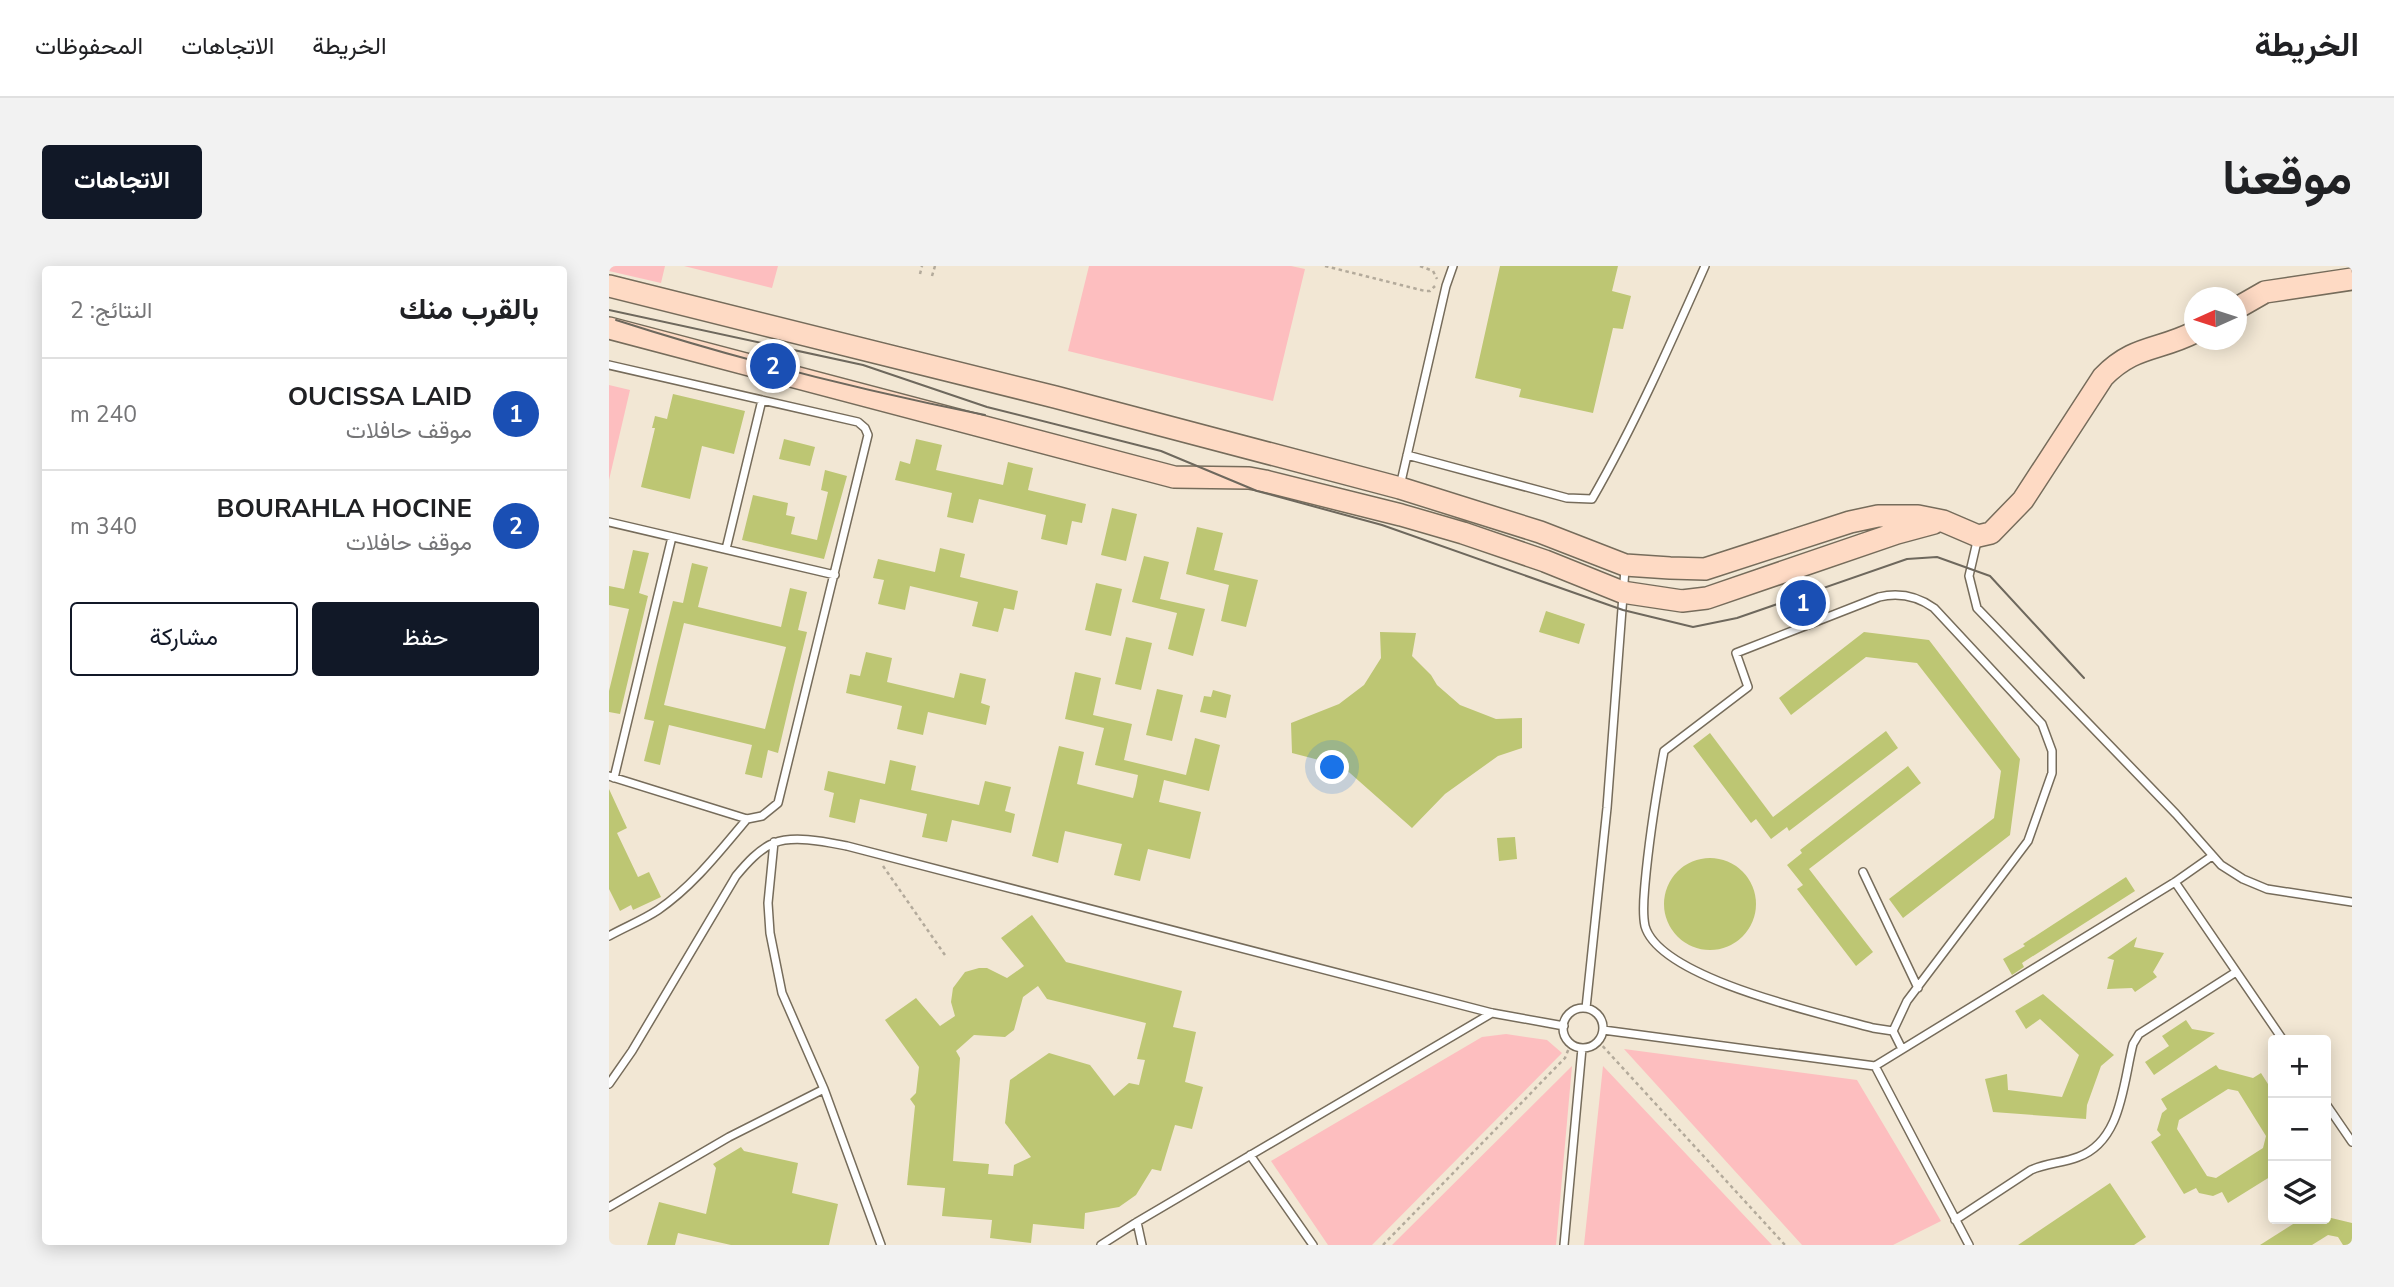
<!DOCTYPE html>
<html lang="ar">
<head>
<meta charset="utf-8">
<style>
  body { margin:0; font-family:"Nunito Sans",Vazirmatn,sans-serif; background:#f2f2f2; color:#202124; direction:rtl }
  .controls { position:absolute; right:21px; bottom:21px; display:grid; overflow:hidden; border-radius:7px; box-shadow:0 4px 18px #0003 }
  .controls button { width:63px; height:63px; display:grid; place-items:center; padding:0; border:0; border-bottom:2px solid #e0e0e0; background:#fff; color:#202124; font:35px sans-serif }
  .compass { position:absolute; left:1575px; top:21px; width:63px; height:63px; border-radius:50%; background:#fff; box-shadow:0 4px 18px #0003; rotate:267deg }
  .you { position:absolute; left:724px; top:502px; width:24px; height:24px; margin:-18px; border:5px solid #fff; border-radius:50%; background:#1a73e8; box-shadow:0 0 0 10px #1a73e833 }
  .badge { display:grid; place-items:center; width:46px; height:46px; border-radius:50%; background:#111827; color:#fff; font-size:23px; font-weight:700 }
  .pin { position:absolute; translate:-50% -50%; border:4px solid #fff; box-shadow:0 2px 7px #0006 }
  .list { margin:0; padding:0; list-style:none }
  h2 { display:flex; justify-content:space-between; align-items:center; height:91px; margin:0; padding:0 28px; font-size:30px }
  h2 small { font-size:23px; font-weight:400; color:#757577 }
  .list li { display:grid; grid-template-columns:46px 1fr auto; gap:21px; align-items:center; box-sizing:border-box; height:112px; padding:0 28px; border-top:2px solid #e0e0e0 }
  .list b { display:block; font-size:26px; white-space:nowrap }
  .list p { margin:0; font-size:23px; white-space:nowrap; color:#757577 }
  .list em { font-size:23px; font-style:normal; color:#757577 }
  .actions { display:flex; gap:14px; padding:21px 28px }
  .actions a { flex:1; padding:16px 0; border:2px solid #111827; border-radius:7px; text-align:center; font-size:24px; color:#111827 }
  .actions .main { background:#111827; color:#fff }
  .icon { flex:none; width:38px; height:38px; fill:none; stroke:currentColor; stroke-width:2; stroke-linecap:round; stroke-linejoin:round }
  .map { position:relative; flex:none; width:1743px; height:979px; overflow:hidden; direction:ltr; border-radius:7px }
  header { display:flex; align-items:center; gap:42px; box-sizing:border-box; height:98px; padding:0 35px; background:#fff; border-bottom:2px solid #e0e0e0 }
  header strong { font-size:33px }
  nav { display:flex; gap:38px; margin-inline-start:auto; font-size:24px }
  .intro { display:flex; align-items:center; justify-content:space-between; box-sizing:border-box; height:168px; padding:0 42px }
  h1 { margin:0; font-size:49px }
  .button { padding:18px 32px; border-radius:7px; background:#111827; color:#fff; font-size:24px; font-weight:700 }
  main { display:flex; gap:42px; padding:0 42px }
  aside { flex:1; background:#fff; border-radius:7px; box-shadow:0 4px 18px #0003 }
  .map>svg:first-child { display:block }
</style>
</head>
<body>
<header>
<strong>الخريطة</strong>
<nav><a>الخريطة</a><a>الاتجاهات</a><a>المحفوظات</a></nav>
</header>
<div class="intro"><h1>موقعنا</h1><a class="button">الاتجاهات</a></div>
<main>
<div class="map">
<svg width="1743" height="979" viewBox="0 0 1743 979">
  <rect width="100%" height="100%" fill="#f2e7d4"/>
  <!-- green -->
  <path fill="#fdbebf" d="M0,0H56L52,17L0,5Z
    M75,0H169L163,22Z
    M480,0H682L696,3L664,135L459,85Z
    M0,119L21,124L0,214Z
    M897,768L938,774L953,787L763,979H719L662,895L873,771Z
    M1015,783L1248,814L1332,955L1284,979H1193Z
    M963,800L947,979H783Z
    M994,800L1163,979H975Z"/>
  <!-- building -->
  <path fill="#bdc673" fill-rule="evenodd" d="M891,0H1009L1003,25L1022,30L1014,63L1004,62L984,147L910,131L912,123L866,112Z
    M64,128L136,145L125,188L93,180L81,233L32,221L46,162H43L46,150L58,153Z
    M175,173L206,181L201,200L170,193Z
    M307,173L333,179L327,204L394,219L399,196L424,202L419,224L477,238L473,257L463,255L458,279L432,273L437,249L370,233L364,257L338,251L343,227L286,214L291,195L301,198Z
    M216,204L238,210L215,293L133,274L144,229L179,237L177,249L186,251L182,268L208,274L219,226L212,224Z
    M503,242L528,248L517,295L492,289Z
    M588,261L614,267L605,304L649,314L637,361L612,355L620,319L577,308Z
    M331,282L356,288L351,311L409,325L405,344L395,342L389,366L363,360L369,336L301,320L296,344L269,338L275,314L264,312L269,293L326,306Z
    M24,284L40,287L30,327L39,330L11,448L0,446V425L20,343L0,339V320L15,323Z
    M535,290L560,296L551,333L596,343L584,390L559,383L568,347L523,336Z
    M83,297L99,301L89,341L172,361L181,322L198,326L189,364L198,366L185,419L169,487L159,484L153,512L136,508L143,479L60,459L51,499L35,495L45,455L35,453L48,399L64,335L74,337ZM75,357L177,381L156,463L55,439Z
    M487,317L513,323L502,370L476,364Z
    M937,345L976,358L970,378L930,366Z
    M771,366L807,367L803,390L822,409L828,419L851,439L887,453L913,452V482L889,490L836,528L803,562L733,500L683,487L682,457L730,438L755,419L772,392Z
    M1255,366L1320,374L1411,493L1401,569L1294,652L1280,633L1385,552L1392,505L1308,397L1257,391L1182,449L1170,432Z
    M517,371L543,377L532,424L506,418Z
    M257,386L283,392L278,416L345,432L351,407L377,413L372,437L381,440L377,459L319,446L314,469L288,463L293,440L237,427L241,408L251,410Z
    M466,406L492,412L484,449L523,458L515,494L577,509L586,472L611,479L600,525L555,514L550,536L592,546L581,593L539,583L531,615L505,609L513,578L456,565L449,597L423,590L450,480L475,486L468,518L524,532L527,520L529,509L486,499L495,462L456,453Z
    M548,423L574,429L563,475L537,469Z
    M604,424L622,429L617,452L591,446L595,430L602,431Z
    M1277,465L1289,482L1180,565L1178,561L1162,573L1147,553L1142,557L1084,480L1101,467L1164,551Z
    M281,494L307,500L302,524L370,539L376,515L402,521L396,545L406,548L402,567L343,554L338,576L313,571L318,548L251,533L246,557L220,551L225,527L215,524L219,505L276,518Z
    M1299,500L1312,517L1200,603L1264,686L1247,700L1188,623L1194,619L1178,599L1193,587L1191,584Z
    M0,523L18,562L8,567L29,611L40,606L52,631L24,644L22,639L11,645L0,623Z
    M906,571L908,593L890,595L888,572Z
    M1055 638a46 46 0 1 1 92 0a46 46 0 1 1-92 0Z
    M1517,611L1526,625L1413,697L1415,701L1403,709L1394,693L1416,680L1414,678Z
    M423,649L457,696L573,725L564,761L587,766L576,816L594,821L583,863L566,859L552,905L543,903L527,929L510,941L476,947L475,963L424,958L422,977L381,972L383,954L333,950L336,922L298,919L306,840L301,833L307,827L310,801L276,754L307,732L331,760L346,750L342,736L344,722L356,706L370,702H378L398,712L415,700L392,672ZM429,720L438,733L537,757L528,793L536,794L530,819L520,817L505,830L481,799L440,787L401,814L396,857L422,891L405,899L404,910L379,908L380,898L344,895L351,792L347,785L365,769L396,771L405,764L414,731Z
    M1528,671L1525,681L1555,687L1544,706L1548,711L1526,726L1523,722L1498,723L1505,694L1498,692Z
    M1434,728L1505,789L1492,800L1478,839L1477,853L1384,846L1376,813L1398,808L1399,824L1453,831L1470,789L1431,753L1417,763L1406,745Z
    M1577,754L1583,763L1606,767L1545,809L1536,796L1560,780L1553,770Z
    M1607,799L1610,803L1644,812L1652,807L1664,826V909L1619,937L1613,926L1604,930L1590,927L1587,922L1575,928L1542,876L1552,869L1548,864L1553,847L1558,843L1552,833ZM1619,823L1629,825L1657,870L1654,882L1607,912L1598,910L1568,863L1570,854Z
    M132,881L135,885L189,897L183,927L229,938L220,979H122L69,967L66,979H38L50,936L97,948L107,902L104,898Z
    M1501,917L1537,971L1525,979H1409Z
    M1718,951L1743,957V979H1734L1729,971L1719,969L1703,979H1651L1692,953H1717Z"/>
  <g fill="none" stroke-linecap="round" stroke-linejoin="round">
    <!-- lane casing -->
    <g stroke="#766c5b" stroke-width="10">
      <path id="lane" d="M0,99L249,156L256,162L259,169L169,537L153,550L138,553L0,510
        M798,189L958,232L983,233C1026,158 1061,79 1096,0
        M791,220L837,20L844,0
        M0,256L226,309
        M1369,271L1360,310L1368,342L1567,548L1612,599L1634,613L1658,623L1743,636
        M117,283L153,134
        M5,512L63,271
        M165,576L159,637L161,667L173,727L215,823L272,979
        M1254,606L1309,722
        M1566,616L1674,774
        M0,670C16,661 34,654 49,644C84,620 111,585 138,553
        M977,742L998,542L1016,303
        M954 762a20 20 0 1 1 40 0a20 20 0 1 1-40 0Z
        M994,764L1266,800
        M1284,765L1264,762C1214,748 1051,713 1036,660C1033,646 1035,631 1036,618C1040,573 1047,529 1055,485L1139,421L1127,387L1270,331C1291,326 1308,330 1325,342L1433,458L1443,485V507L1419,575L1298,735L1284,765L1293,783
        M0,818L23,785L127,610C137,598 150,583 165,577C185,569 217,576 238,580L883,747L955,760
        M1717,838L1743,876
        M641,889L704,979
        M0,941L120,871L215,823
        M1346,954L1422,904C1437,897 1454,897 1469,891C1513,875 1514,817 1524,778L1530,768L1627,706
        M528,956L533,979
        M492,979L528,956L883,747
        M955,979L973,782
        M1360,979L1266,800L1566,616L1603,590"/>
    </g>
    <!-- secondary casing -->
    <g stroke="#766c5b" stroke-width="24">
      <path id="secondary" d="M0,20L446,131L791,222L931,266L1016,299L1061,302L1096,303L1241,256L1269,250H1309L1334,255L1369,270L1382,267L1414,234L1494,111C1525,79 1549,85 1586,66
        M1628,42L1656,26L1743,13
        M0,62L565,211L640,212L656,215L792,249L854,267L936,295L1013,326L1073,335L1098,332L1288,267L1325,257"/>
    </g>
    <!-- path -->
    <path stroke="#b3aa9b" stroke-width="2.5" stroke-dasharray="3.5 3.5" stroke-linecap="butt" d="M716,0L816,25H821L826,20
      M811,0L824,5L828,13
      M311,8L313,0
      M323,10L326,0
      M274,600L338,692
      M989,775L1176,979
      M774,979L956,792L962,777"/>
    <!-- lane -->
    <use href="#lane" stroke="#fff" stroke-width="7"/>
    <!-- secondary -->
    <use href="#secondary" stroke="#fedac4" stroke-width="21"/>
    <!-- tram -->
    <path stroke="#6e685d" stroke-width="2" d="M0,44L254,99L378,141L552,185L648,225L773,259L1014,344L1084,361L1128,352L1298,293L1328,291L1381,310L1475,412
      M7,54C128,93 251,124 376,149"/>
  </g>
</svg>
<div class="controls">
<button>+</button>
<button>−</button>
<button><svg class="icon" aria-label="layers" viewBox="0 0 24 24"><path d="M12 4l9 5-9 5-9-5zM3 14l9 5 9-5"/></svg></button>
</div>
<svg class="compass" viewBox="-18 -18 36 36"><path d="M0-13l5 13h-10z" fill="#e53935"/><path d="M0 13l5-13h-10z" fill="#757577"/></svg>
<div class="you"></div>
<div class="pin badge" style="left:1194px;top:337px;background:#1a4fb4">1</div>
<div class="pin badge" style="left:164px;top:100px;background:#1a4fb4">2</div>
</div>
<aside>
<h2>بالقرب منك<small>النتائج: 2</small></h2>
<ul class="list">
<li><span class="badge" style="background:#1a4fb4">1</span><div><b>OUCISSA LAID</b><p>موقف حافلات</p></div><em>240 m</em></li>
<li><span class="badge" style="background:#1a4fb4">2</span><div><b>BOURAHLA HOCINE</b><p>موقف حافلات</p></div><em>340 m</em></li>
</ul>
<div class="actions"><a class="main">حفظ</a><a>مشاركة</a></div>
</aside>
</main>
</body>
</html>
